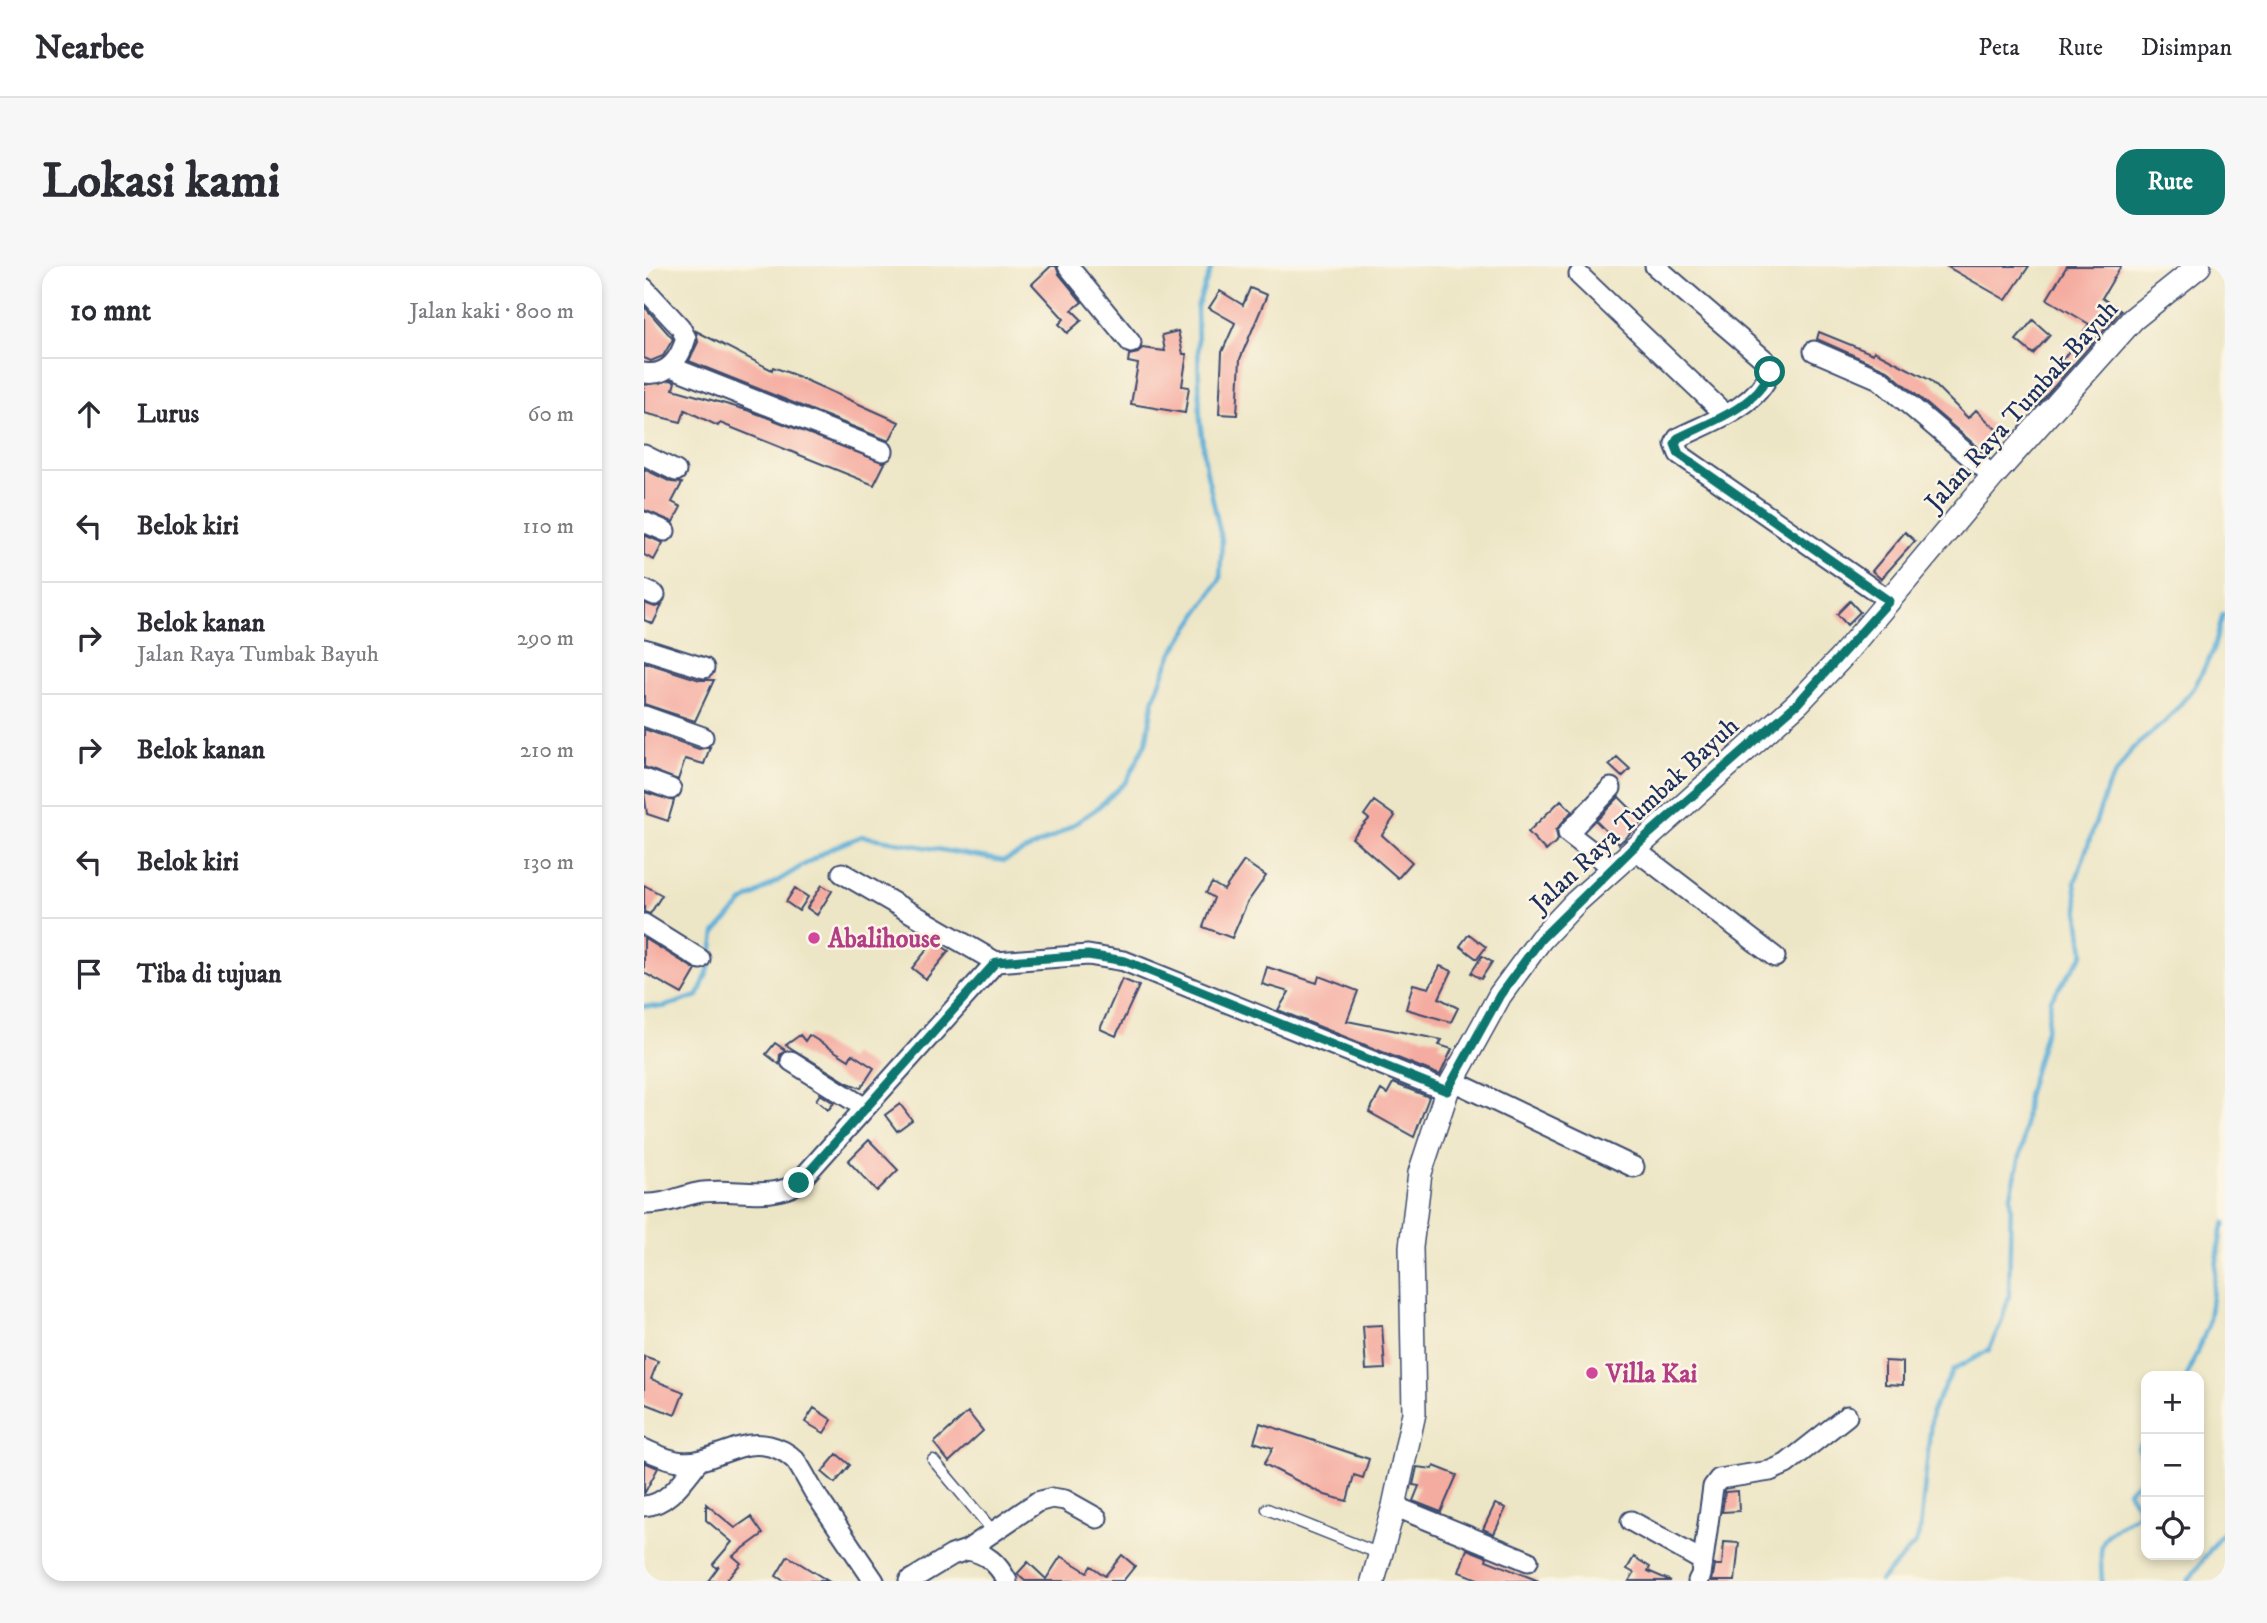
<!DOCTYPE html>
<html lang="id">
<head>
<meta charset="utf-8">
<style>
  body { margin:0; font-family:"IM FELL DW Pica",serif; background:#f7f7f7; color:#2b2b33 }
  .controls { position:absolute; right:21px; bottom:21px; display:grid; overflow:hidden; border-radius:14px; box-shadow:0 4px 10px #0003 }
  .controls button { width:63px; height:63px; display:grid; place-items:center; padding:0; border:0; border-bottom:2px solid #e1e1e2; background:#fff; color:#2b2b33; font:35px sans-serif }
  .stop { position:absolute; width:21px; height:21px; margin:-16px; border:5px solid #0f766e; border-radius:50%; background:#fff }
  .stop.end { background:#0f766e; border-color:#fff; box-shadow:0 2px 7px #0008 }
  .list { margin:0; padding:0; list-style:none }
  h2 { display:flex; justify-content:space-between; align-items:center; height:91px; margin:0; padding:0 28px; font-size:30px }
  h2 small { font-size:23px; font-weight:400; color:#7c7c81 }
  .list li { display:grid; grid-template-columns:46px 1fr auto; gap:21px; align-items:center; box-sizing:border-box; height:112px; padding:0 28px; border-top:2px solid #e1e1e2 }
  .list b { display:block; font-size:26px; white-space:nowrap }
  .list p { margin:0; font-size:23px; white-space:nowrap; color:#7c7c81 }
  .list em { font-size:23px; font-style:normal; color:#7c7c81 }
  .icon { flex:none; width:38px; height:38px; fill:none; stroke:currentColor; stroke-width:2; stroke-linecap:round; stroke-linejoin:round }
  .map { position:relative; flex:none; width:1581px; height:1315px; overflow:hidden; border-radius:21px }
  header { display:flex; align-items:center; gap:42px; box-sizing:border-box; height:98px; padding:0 35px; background:#fff; border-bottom:2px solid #e1e1e2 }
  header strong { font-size:33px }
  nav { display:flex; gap:38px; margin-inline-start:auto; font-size:24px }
  .intro { display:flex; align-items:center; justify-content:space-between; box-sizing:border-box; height:168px; padding:0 42px }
  h1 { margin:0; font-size:49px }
  .button { padding:18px 32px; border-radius:21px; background:#0f766e; color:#fff; font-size:24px; font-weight:700 }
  main { display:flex; gap:42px; padding:0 42px }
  aside { flex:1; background:#fff; border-radius:21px; box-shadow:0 4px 10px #0003 }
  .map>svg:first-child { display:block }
</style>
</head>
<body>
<header>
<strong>Nearbee</strong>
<nav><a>Peta</a><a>Rute</a><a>Disimpan</a></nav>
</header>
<div class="intro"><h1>Lokasi kami</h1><a class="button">Rute</a></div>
<main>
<aside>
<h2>10 mnt<small>Jalan kaki · 800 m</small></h2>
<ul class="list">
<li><svg class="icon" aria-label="ahead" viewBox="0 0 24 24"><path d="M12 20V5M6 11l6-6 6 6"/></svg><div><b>Lurus</b></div><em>60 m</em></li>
<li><svg class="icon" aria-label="left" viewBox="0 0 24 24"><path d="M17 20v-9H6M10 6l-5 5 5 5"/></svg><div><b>Belok kiri</b></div><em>110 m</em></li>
<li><svg class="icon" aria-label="right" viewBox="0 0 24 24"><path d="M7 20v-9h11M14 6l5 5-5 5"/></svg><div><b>Belok kanan</b><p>Jalan Raya Tumbak Bayuh</p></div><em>290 m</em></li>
<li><svg class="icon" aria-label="right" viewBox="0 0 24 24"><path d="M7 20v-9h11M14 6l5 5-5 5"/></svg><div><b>Belok kanan</b></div><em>210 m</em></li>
<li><svg class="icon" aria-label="left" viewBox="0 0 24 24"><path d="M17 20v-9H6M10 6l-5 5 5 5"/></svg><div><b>Belok kiri</b></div><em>130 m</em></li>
<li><svg class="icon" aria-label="arrive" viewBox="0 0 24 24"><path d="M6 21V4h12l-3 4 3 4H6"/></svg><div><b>Tiba di tujuan</b></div></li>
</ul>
</aside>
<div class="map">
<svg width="1581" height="1315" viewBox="0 0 1581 1315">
  <rect width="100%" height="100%" fill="#fcf5e5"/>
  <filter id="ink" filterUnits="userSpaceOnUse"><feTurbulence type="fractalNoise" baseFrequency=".0143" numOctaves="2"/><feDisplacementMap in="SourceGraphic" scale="14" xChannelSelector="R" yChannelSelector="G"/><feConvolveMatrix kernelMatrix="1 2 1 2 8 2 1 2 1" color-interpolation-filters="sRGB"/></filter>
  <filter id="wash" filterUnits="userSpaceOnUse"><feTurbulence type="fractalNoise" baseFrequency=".00686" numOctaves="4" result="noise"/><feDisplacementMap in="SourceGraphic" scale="28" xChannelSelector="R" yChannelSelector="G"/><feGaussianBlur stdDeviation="1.57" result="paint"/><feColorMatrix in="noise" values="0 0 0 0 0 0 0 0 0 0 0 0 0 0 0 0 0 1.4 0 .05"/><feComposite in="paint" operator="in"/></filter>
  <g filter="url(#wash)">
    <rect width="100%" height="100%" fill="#ede6c6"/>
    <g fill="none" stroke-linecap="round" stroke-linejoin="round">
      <!-- stream -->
      <path stroke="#5dafd8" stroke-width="4.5" d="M0,740L19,741L54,730L67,697L71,667L99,636L186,583L218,570L360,595L415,568L451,544L482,516L502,477L510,432L527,389L576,313L578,275L562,203L556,154L553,41L568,0
        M1543,1110L1564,1060L1577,966L1581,957
        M1236,1315L1271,1278L1276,1265L1288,1145L1309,1104L1345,1084L1357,1057L1365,1030L1367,929L1379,877L1383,830L1403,760L1407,733L1440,687L1431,617L1464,520L1488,483L1522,455L1550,422L1569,385L1579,348
        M1458,1315C1455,1269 1455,1273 1493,1248L1494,1240L1484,1225L1502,1208L1494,1182L1502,1172
        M1544,1315L1581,1263"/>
    </g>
    <g id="blocks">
      <!-- building -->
      <path fill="#f5aca0" d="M407,0H412L415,8L438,36L428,44L438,54L423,67L415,58L420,53L388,18Z
        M1302,0H1385L1362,34Z
        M1423,0H1477L1458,32L1477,45L1392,141L1383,133L1422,89L1445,58L1403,33Z
        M606,22L623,29L596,93L593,149L575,148L578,86L591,57L565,42L576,25L599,39Z
        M0,40L29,73L19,90L7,95L0,92Z
        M1389,54L1406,69L1389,88L1372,74Z
        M52,65L128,104L129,101L148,108L255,156L245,175L45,95L54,76Z
        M534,65L539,88H543L538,120L545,121L541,147L487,138L494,98L484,96L485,89L494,87L498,82L521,85L518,69Z
        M1175,66L1229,88L1230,85L1286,114L1324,152L1332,144L1355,166L1337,184L1243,104L1173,73Z
        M27,114L31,116L29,123L106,145L241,197L230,219L76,157L74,160L41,144L37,156L0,147V119Z
        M1318,199L1327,208L1318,219L1308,211Z
        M0,203L27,216L38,217L28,236L37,241L29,256L0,244Z
        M1261,266L1271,275L1237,313L1228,305Z
        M0,269L19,277L10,294L0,289Z
        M1206,335L1216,346L1203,359L1193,348Z
        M0,337L11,341L18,339L9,358L0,354Z
        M0,396L56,414H70L51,455L0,438Z
        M0,463L55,483L66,481L60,498L41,493L34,514L0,501Z
        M973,491L986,503L978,511L965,499Z
        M0,526L30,535L24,555L3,548Z
        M975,531L999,555L975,578L952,555Z
        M917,534L928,545L912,564L914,574L902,585L884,566Z
        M730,535L751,550L738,569L768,596L754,612L708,572L725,553L720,549Z
        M600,595L622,610L603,637L588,672L559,661L570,632L562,627L568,617L580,624Z
        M0,619L18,629L6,648L0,646Z
        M178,619L188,625L173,649L163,642Z
        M151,622L164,631L155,645L142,636Z
        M825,668L842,681L833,693L816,680Z
        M0,672L52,704L38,728L0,707Z
        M290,675L305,685L282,713L268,702Z
        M838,690L848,696L837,713L827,707Z
        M796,700L808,705L795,732L814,742L807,756L762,743L769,718L785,722Z
        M623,701L673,717L675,710L714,725L703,755L798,774L795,779L808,783L796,809L634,744L645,726L618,718Z
        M478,713L495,720L472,770L456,763Z
        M156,769L161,775L165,769L205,794L208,788L230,802L217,822L204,817L142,779Z
        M131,777L141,784L136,789L135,798L122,788Z
        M749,817L785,831L770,871L725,846L737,824L743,828Z
        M176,828L190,837L184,844L172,834Z
        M256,838L268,854L253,865L241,849Z
        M225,874L254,904L233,925L204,895Z
        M738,1059L741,1103L722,1104L719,1060Z
        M0,1090L14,1095L7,1113L40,1126L31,1149L0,1137Z
        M1241,1095L1259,1096V1119L1241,1118Z
        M170,1142L188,1154L180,1167L161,1156Z
        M324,1146L339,1165L305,1196L290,1177Z
        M616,1157L725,1193L719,1212L710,1209L703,1235L681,1229L620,1198L629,1182L610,1176Z
        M193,1188L206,1199L191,1217L178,1206Z
        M0,1196L14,1202L0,1228Z
        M790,1200L813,1209L797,1246L769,1235L775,1220L769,1219L773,1201L789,1203Z
        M1094,1225L1095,1245L1078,1246L1081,1226Z
        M62,1238L91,1262L107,1251L119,1268L89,1290L97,1297L82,1315H64L75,1300L72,1302L69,1298L88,1276L62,1254Z
        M851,1238L862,1242L850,1268L839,1263Z
        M1080,1276L1095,1277L1091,1315H1068L1071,1299H1078Z
        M823,1283L843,1291L842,1294L895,1315H839L815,1306Z
        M478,1289L491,1300L479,1315H381L373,1308L384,1296L402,1313L417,1290L443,1306L447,1300L461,1310Z
        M144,1290L184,1315H140L132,1310Z
        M990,1291L1006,1301L1004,1305L1027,1315H985L990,1307L983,1303Z"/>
    </g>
  </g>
  <g filter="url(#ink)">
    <use href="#blocks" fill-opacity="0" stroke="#3a4a6e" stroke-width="2"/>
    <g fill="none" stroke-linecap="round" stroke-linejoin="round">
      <!-- service casing -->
      <g stroke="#3a4a6e" stroke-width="13">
        <path id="service" d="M289,1194L349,1265
          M623,1243L736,1288"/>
      </g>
      <!-- minor casing -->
      <g stroke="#3a4a6e" stroke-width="23">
        <path id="minor" d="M424,0L487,77
          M1011,0L1122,95L1126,106C1111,142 1068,155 1034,172L1031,178L1035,188L1246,335
          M935,9L1082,149
          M0,22L36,61L42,72C36,93 23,111 0,107
          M1170,85L1235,113L1349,210
          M27,101L239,185
          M0,189L32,205
          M0,256L21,265
          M0,324L11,329
          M0,383L60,402
          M0,450L59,471
          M0,513L27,523
          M967,522L924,567L968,601
          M989,582L1131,691
          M198,607L352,696
          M0,658L56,693
          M147,795L221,842
          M809,815L990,901
          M0,938C20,939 34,931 53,927C86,920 126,936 154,917L352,696L444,689L480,695L803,825
          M0,1183C46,1205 52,1195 96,1181C115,1175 137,1180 151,1194C158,1203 164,1216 170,1226C190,1256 210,1285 230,1315
          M0,1240C24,1239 40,1213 54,1196
          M750,1240L884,1295
          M987,1255L1057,1294
          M323,1284C343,1287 354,1298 363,1315
          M265,1315L308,1289L323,1284L393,1236L408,1232L421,1234L453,1252
          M1054,1315L1057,1309L1069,1221L1075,1213L1126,1205L1142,1198L1203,1150"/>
      </g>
      <!-- tertiary casing -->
      <g stroke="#3a4a6e" stroke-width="26">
        <path id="tertiary" d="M729,1315L750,1240L770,1147L767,981L776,907L803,825L856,729L897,673L932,636L1154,437L1196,393L1349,210L1489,53L1555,0"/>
      </g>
      <!-- service -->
      <use href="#service" stroke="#fff" stroke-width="10"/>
      <!-- minor -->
      <use href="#minor" stroke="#fff" stroke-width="19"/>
      <!-- tertiary -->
      <use href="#tertiary" stroke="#fff" stroke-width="23"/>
    </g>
  </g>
  <g fill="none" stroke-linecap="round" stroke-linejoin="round" filter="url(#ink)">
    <!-- route -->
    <path stroke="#0f766e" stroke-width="9" d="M155,917L352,696L444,689L481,695L803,825L856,729L897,673L989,582L1154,437L1245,335L1035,188L1031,178L1034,172C1068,155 1111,142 1126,106"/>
  </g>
  <!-- markers -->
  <g fill="#d1479c" stroke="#fcf5e5" stroke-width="2.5">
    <circle cx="170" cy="672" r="7"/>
    <circle cx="948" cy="1107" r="7"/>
  </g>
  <g text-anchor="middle" stroke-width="5" stroke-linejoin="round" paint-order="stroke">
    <!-- street labels -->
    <g font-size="26" fill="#1b2f5e" stroke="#fcf5e5">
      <text transform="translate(1377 139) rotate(-48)" y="9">Jalan Raya Tumbak Bayuh</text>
      <text transform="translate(990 548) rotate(-43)" y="9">Jalan Raya Tumbak Bayuh</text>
    </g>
    <!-- hotel labels -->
    <g font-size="26" font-weight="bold" fill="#b23c85" stroke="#fcf5e5" text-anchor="start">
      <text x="184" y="681">Abalihouse</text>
      <text x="962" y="1116">Villa Kai</text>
    </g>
  </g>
</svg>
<div class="controls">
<button>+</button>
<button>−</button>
<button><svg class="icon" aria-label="locate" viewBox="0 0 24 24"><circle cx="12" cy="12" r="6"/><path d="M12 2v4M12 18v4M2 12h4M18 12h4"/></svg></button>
</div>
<div class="stop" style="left:1126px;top:106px"></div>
<div class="stop end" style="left:155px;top:917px"></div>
</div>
</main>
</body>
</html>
